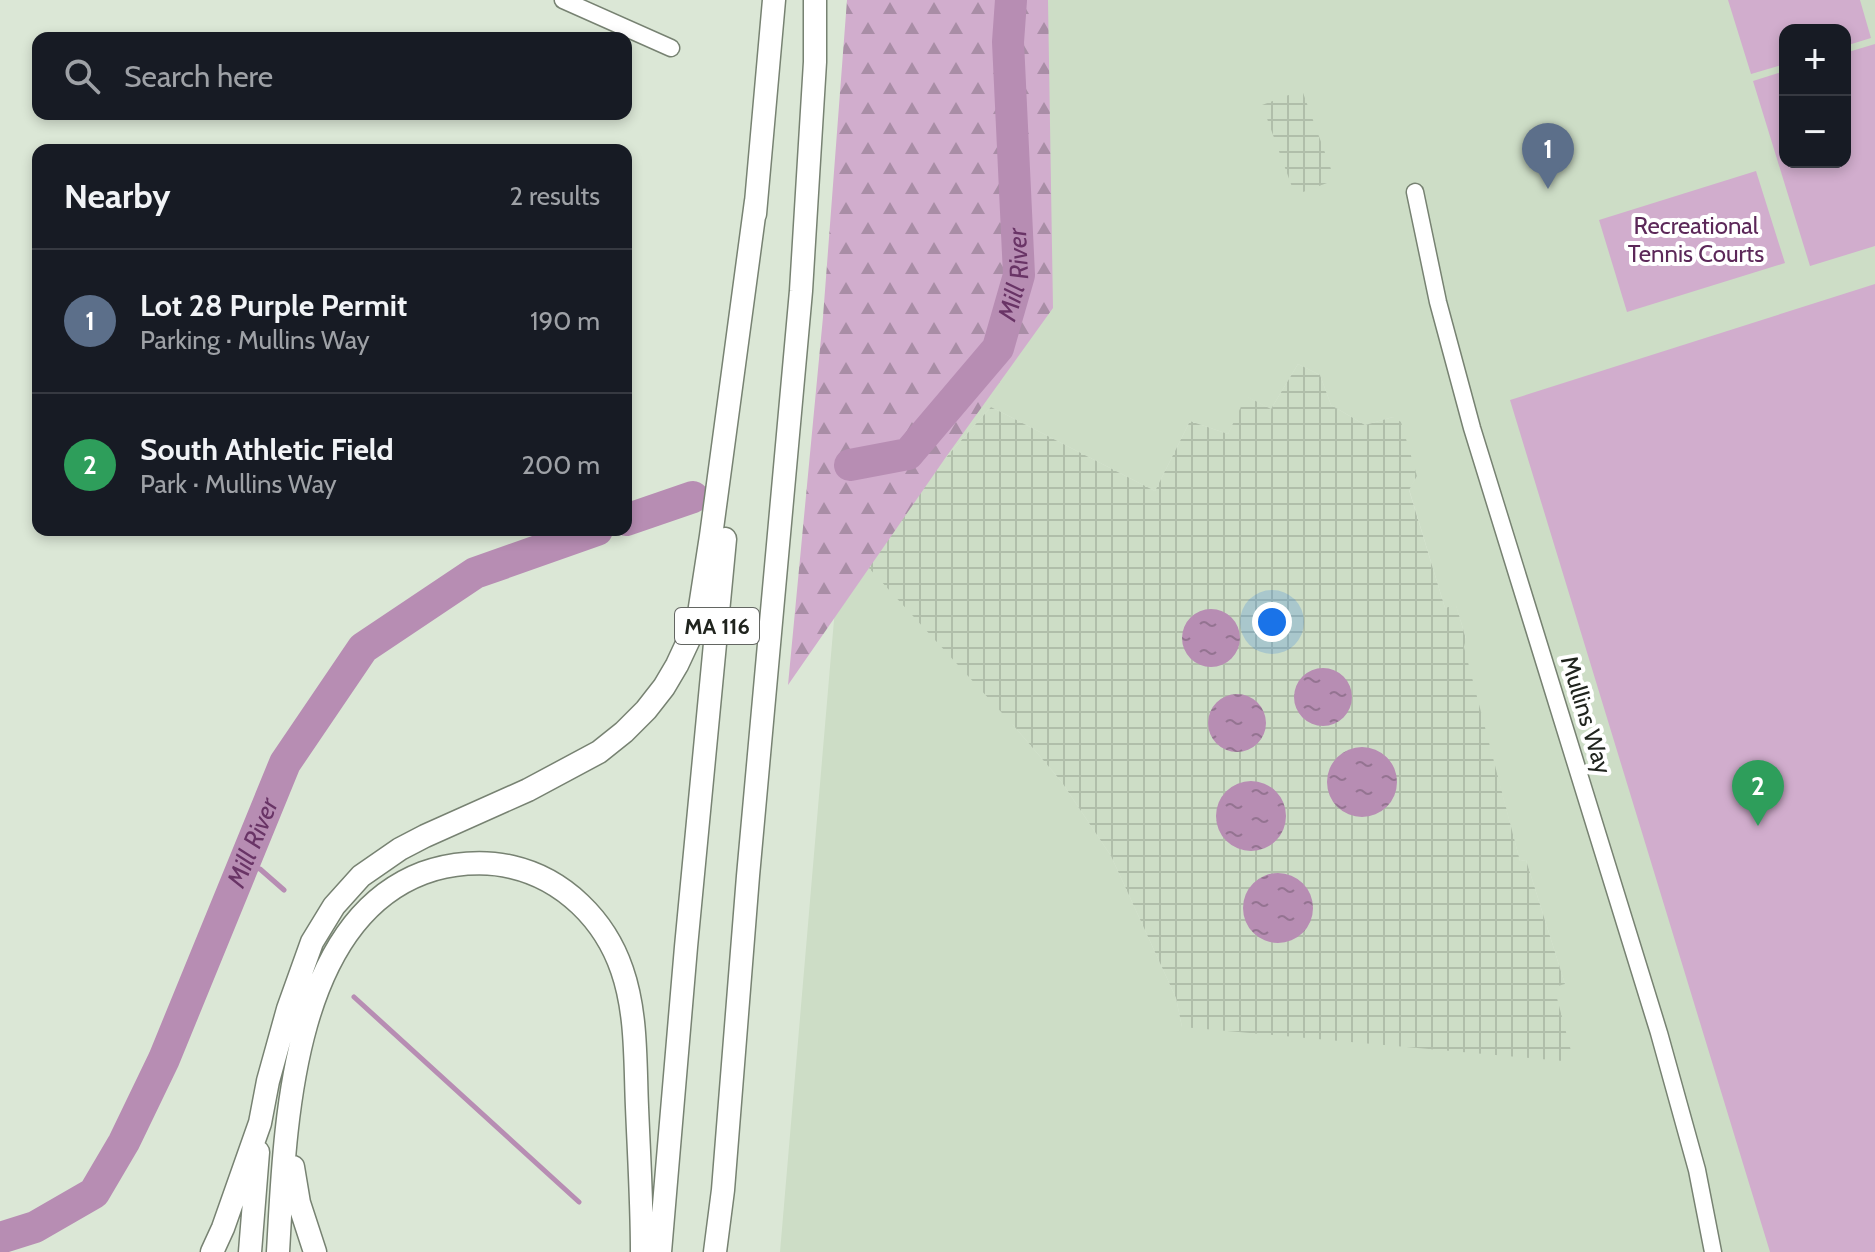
<!DOCTYPE html>
<html lang="en">
<head>
<meta charset="utf-8">
<style>
  body { margin:0; font-family:Cabin,sans-serif; background:#20242c; color:#f1f3f6 }
  .controls { position:absolute; right:24px; top:24px; display:grid; overflow:hidden; border-radius:16px; box-shadow:0 4px 12px #0003 }
  .controls button { width:72px; height:72px; display:grid; place-items:center; padding:0; border:0; border-bottom:2px solid #363941; background:#171b24; color:#f1f3f6; font:40px sans-serif }
  .you { position:absolute; left:1272px; top:622px; width:28px; height:28px; margin:-20px; border:6px solid #fff; border-radius:50%; background:#1a73e8; box-shadow:0 0 0 12px #1a73e833 }
  .badge { display:grid; place-items:center; width:52px; height:52px; border-radius:50%; background:#b45309; color:#fff; font-size:26px; font-weight:700 }
  .pin { position:absolute; translate:-50% -66px; filter:drop-shadow(0 2px 4px #0008) }
  .pin::after { content:''; position:absolute; top:42px; width:28px; height:24px; background:inherit; clip-path:polygon(0 0,100% 0,50% 100%) }
  .list { margin:0; padding:0; list-style:none }
  h2 { display:flex; justify-content:space-between; align-items:center; height:104px; margin:0; padding:0 32px; font-size:34px }
  h2 small { font-size:26px; font-weight:400; color:#9ea1a6 }
  .list li { display:grid; grid-template-columns:52px 1fr auto; gap:24px; align-items:center; box-sizing:border-box; height:144px; padding:0 32px; border-top:2px solid #363941 }
  .list b { display:block; font-size:30px; white-space:nowrap }
  .list p { margin:0; font-size:26px; white-space:nowrap; color:#9ea1a6 }
  .list em { font-size:26px; font-style:normal; color:#9ea1a6 }
  .icon { flex:none; width:44px; height:44px; fill:none; stroke:currentColor; stroke-width:2; stroke-linecap:round; stroke-linejoin:round }
  .map { position:relative; flex:none; width:1875px; height:1252px; overflow:hidden }
  .search { position:absolute; background:#171b24; box-shadow:0 4px 12px #0003; left:32px; top:32px; width:600px; height:88px; display:flex; align-items:center; gap:20px; box-sizing:border-box; padding:0 28px; border-radius:16px; color:#9ea1a6; font-size:30px }
  .panel { position:absolute; background:#171b24; box-shadow:0 4px 12px #0003; left:32px; top:144px; width:600px; height:392px; border-radius:16px }
  .map>svg:first-child { display:block }
</style>
</head>
<body>
<div class="map">
<svg width="1875" height="1252" viewBox="0 0 1875 1252">
  <defs>
    <pattern id="industrial-grid" width="8" height="8" patternUnits="userSpaceOnUse" patternTransform="scale(2)"><rect width="8" height="8" fill="#cdddc6"/><path d="M0 4h8M4 0v8" fill="none" stroke="#b0beaa"/></pattern>
    <pattern id="forest-firs" width="22" height="20" patternUnits="userSpaceOnUse" patternTransform="scale(2)"><rect width="22" height="20" fill="#d1adcd"/><path d="M5 1l3.5 6h-7zM16 11l3.5 6h-7z" fill="#a98da6"/></pattern>
    <pattern id="water-ripples" width="26" height="14" patternUnits="userSpaceOnUse" patternTransform="scale(2)"><rect width="26" height="14" fill="#b78db3"/><path d="M2 4q2-2 4 0t4 0M15 11q2-2 4 0t4 0" fill="none" stroke="#947391"/></pattern>
  </defs>
  <rect width="100%" height="100%" fill="#dbe7d6"/>
  <!-- built -->
  <path fill="#cdddc6" fill-rule="evenodd" d="M887,0H1875V1252H780ZM1785,30H1845V162H1785ZM1298,364L1320,375L1331,405L1365,425L1393,417L1417,476L1409,489L1445,608L1456,606L1466,638L1463,647L1520,861L1526,860L1565,984L1182,1027L1176,998L1111,856L1061,781L1013,725L924,482L991,407L1155,491L1190,421L1228,434L1247,397L1271,409Z"/>
  <!-- industrial -->
  <path fill="url(#industrial-grid)" d="M1302,90L1335,180L1295,195L1262,105Z
    M1298,364L1320,375L1331,405L1365,425L1393,417L1401,422L1417,476L1409,490L1445,608L1456,605L1466,639L1464,647L1520,861L1526,860L1565,984L1554,987L1574,1062L1182,1027L1176,998L1111,856L1061,781L1013,725L868,567L924,482L991,407L1155,491L1190,421L1228,434L1246,396L1271,409Z"/>
  <!-- forest -->
  <path fill="url(#forest-firs)" d="M847,0H1048L1053,308L946,457L788,685L823,317Z"/>
  <!-- park -->
  <path fill="#d1adcd" d="M1728,0H1860L1871,38L1845,46V30H1785V64L1751,74Z
    M1875,44V246L1810,266L1753,81L1785,71V162H1845V53Z
    M1756,171L1785,263L1627,312L1599,220Z
    M1875,284V1252H1770L1510,400Z"/>
  <!-- water -->
  <path fill="url(#water-ripples)" d="M1182 638a29 29 0 1 1 58 0a29 29 0 1 1-58 0Z
    M1294 697a29 29 0 1 1 58 0a29 29 0 1 1-58 0Z
    M1208 723a29 29 0 1 1 58 0a29 29 0 1 1-58 0Z
    M1327 782a35 35 0 1 1 70 0a35 35 0 1 1-70 0Z
    M1216 816a35 35 0 1 1 70 0a35 35 0 1 1-70 0Z
    M1243 908a35 35 0 1 1 70 0a35 35 0 1 1-70 0Z"/>
  <g fill="none" stroke-linecap="round" stroke-linejoin="round">
    <!-- stream -->
    <path stroke="#b78db3" stroke-width="5" d="M242,866L260,869L284,890
      M354,997L579,1202"/>
    <!-- river -->
    <g stroke="#b78db3" stroke-width="32">
      <path id="s1" d="M850,465L908,454L998,348L1019,275L1008,42L1011,0"/>
      <path d="M626,520L693,497"/>
      <path id="s2" d="M0,1238L35,1227L94,1193L124,1142L164,1059L285,763L363,648L475,573L597,530"/>
    </g>
    <!-- minor casing -->
    <g stroke="#778272" stroke-width="19">
      <path id="minor" d="M563,0L671,48
        M1415,192L1438,302L1472,428L1659,1033L1697,1170L1713,1252"/>
    </g>
    <!-- major casing -->
    <g stroke="#778272" stroke-width="25">
      <path id="major" d="M755,214L774,0
        M293,1167L299,1203L315,1252
        M212,1252L223,1228L260,1123L268,1081L288,1009L312,942L334,906L361,876L400,849L425,836L528,790L599,752L624,732L646,710L664,687L677,665L698,620L711,536L756,201
        M250,1252L258,1152
        M278,1252C285,1132 289,924 423,873C450,863 484,860 512,867C564,879 605,920 622,970C637,1013 635,1062 637,1107C639,1156 642,1204 642,1252
        M660,1252L686,947L725,539
        M715,1252L723,1190L748,876L801,291L815,62V0"/>
    </g>
    <!-- minor -->
    <use href="#minor" stroke="#fff" stroke-width="16"/>
    <!-- major -->
    <use href="#major" stroke="#fff" stroke-width="22"/>
  </g>
  <g text-anchor="middle" stroke-width="8" stroke-linejoin="round" paint-order="stroke">
    <!-- shield labels -->
    <rect fill="#fff" stroke="#636662" stroke-width="2" x="675" y="608" width="84" height="36" rx="6"/>
    <g font-size="22" font-weight="bold" fill="#20241e">
      <text x="717" y="634">MA 116</text>
    </g>
    <!-- park labels -->
    <g font-size="24" fill="#5c2859" stroke="#fff">
      <text x="1696" y="234">Recreational<tspan x="1696" dy="28">Tennis Courts</tspan></text>
    </g>
    <!-- street labels -->
    <g font-size="24" fill="#20241e" stroke="#fff">
      <text transform="translate(1586 715) rotate(73)" y="8">Mullins Way</text>
    </g>
    <!-- water labels -->
    <g font-size="26" font-style="italic" fill="#693466" stroke="#fff">
      <text dy="9" stroke="none"><textPath href="#s1" startOffset="274">Mill River</textPath></text>
      <text dy="9" stroke="none"><textPath href="#s2" startOffset="490">Mill River</textPath></text>
    </g>
  </g>
</svg>
<div class="controls">
<button>+</button>
<button>−</button>
</div>
<div class="you"></div>
<div class="pin badge" style="left:1548px;top:189px;background:#5c6f8a">1</div>
<div class="pin badge" style="left:1758px;top:826px;background:#2e9e5b">2</div>
<div class="search"><svg class="icon" aria-label="search" viewBox="0 0 24 24"><circle cx="10" cy="10" r="6"/><path d="M15 15l6 6"/></svg>Search here</div>
<section class="panel">
<h2>Nearby<small>2 results</small></h2>
<ul class="list">
<li><span class="badge" style="background:#5c6f8a">1</span><div><b>Lot 28 Purple Permit</b><p>Parking · Mullins Way</p></div><em>190 m</em></li>
<li><span class="badge" style="background:#2e9e5b">2</span><div><b>South Athletic Field</b><p>Park · Mullins Way</p></div><em>200 m</em></li>
</ul>
</section>
</div>
</body>
</html>
